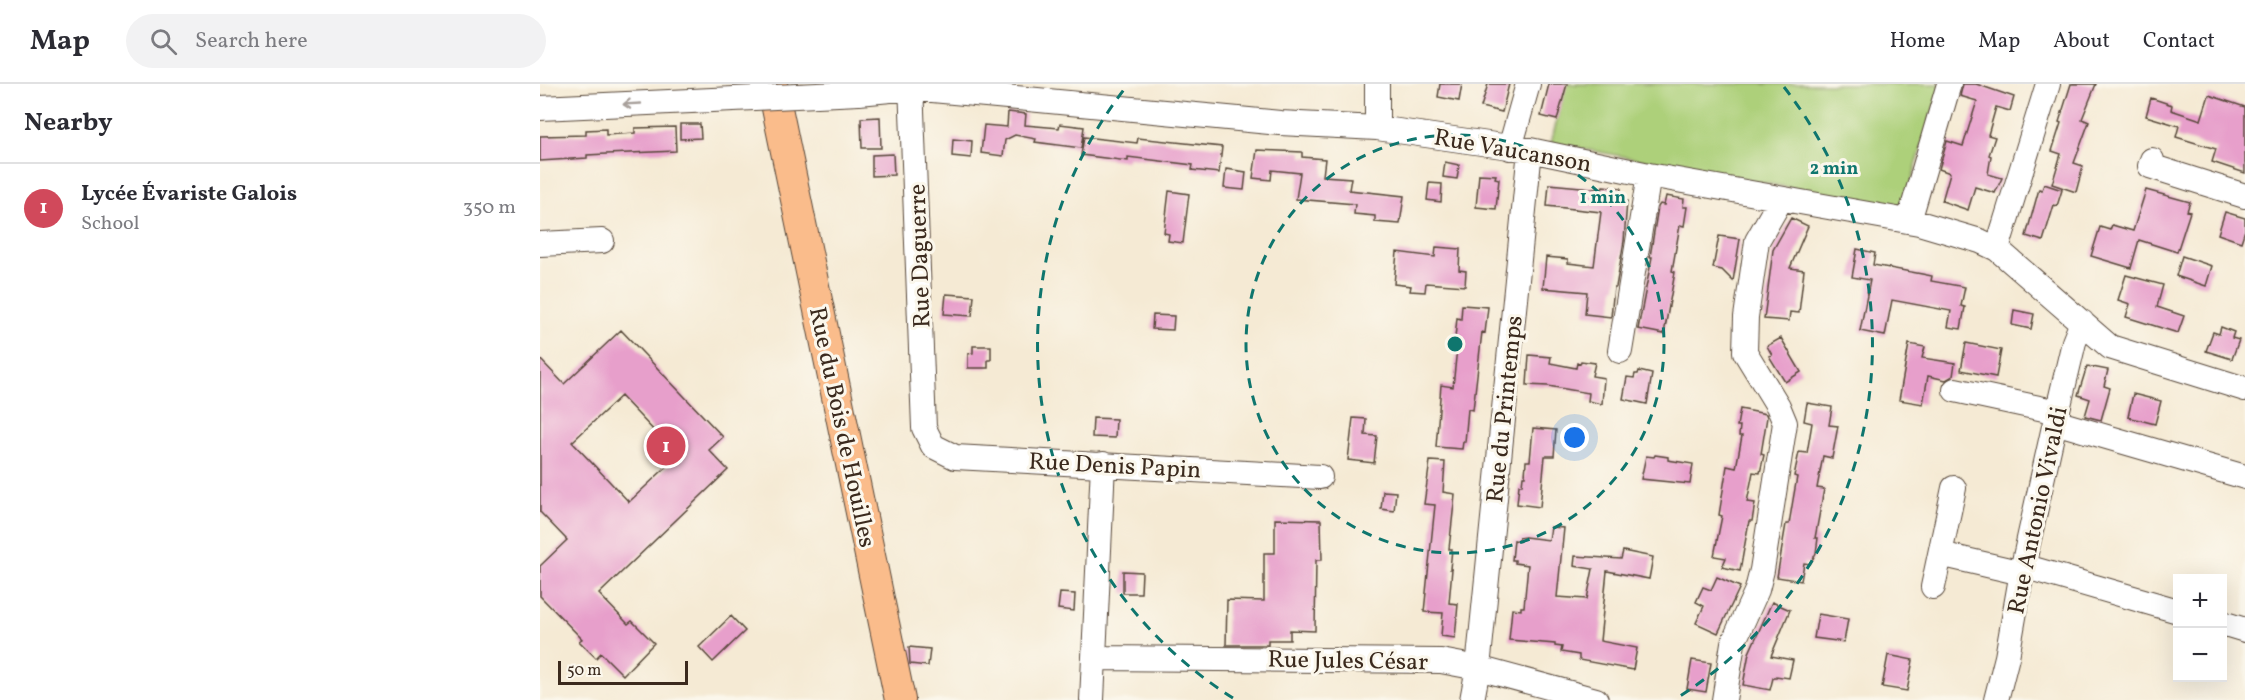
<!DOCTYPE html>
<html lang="en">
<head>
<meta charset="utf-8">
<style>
  body { margin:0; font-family:Vollkorn,serif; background:#f2f2f3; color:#2b2b33 }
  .controls { position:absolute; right:18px; bottom:18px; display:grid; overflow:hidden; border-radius:0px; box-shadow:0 6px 24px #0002 }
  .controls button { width:54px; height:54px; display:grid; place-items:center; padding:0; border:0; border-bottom:2px solid #e1e1e2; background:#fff; color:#2b2b33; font:30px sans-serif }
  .scale { position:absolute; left:18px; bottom:15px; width:130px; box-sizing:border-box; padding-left:6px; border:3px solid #3b2a1e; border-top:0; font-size:16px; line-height:21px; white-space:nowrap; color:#3b2a1e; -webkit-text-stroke:4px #fbf7ec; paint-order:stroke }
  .you { position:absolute; left:1035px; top:354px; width:21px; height:21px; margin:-15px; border:4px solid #fff; border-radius:50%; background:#1a73e8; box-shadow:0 0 0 9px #1a73e833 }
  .badge { display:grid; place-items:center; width:39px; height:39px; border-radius:50%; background:#d1495b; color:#fff; font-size:20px; font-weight:700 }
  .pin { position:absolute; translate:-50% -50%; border:3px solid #fff; box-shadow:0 2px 6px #0006 }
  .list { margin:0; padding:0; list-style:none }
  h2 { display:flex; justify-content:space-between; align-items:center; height:78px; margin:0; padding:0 24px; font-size:26px }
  h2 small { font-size:20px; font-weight:400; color:#7c7c81 }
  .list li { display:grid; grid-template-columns:39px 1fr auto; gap:18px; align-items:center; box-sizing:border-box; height:90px; padding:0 24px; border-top:2px solid #e1e1e2 }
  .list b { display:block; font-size:22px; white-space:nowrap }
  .list p { margin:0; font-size:20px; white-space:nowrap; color:#7c7c81 }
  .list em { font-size:20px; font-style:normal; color:#7c7c81 }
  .icon { flex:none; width:33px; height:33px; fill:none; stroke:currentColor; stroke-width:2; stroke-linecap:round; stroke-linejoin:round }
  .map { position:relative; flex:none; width:1705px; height:616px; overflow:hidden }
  header { display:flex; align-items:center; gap:36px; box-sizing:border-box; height:84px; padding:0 30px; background:#fff; border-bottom:2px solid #e1e1e2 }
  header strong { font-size:28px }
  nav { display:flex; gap:33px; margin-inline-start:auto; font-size:21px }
  .search { width:420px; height:54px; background:#f2f2f3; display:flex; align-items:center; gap:15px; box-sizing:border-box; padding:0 21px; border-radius:33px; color:#7c7c81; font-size:22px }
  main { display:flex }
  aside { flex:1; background:#fff }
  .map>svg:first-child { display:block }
</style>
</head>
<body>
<header>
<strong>Map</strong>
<div class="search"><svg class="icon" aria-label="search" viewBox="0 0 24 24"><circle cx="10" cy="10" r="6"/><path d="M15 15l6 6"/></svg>Search here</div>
<nav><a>Home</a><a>Map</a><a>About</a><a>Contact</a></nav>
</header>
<main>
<aside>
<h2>Nearby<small></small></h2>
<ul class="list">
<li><span class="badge">1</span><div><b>Lycée Évariste Galois</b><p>School</p></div><em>350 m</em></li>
</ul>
</aside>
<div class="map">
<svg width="1705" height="616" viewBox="0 0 1705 616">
  <rect width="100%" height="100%" fill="#fbf7ec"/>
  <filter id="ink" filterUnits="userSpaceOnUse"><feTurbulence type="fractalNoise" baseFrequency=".0167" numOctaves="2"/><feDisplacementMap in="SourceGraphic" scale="12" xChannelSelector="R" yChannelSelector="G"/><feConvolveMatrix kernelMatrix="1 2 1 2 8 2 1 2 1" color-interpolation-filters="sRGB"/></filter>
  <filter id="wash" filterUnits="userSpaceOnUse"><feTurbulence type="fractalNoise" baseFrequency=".008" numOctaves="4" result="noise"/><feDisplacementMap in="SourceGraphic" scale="24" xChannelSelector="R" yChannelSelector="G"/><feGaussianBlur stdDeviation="1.35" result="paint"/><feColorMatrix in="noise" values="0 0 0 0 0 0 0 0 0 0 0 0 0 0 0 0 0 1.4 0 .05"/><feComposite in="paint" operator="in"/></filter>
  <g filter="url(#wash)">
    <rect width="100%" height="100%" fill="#f5ead4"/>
    <!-- pitch -->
    <path fill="#add07a" stroke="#747d4c" stroke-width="1.5" d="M1026,0H1401L1363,125L1011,59Z"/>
    <g id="blocks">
      <!-- building -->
      <path fill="#e79fcb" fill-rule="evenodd" d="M900,0H922L919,17L898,13Z
        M948,0H969L962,28L941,23Z
        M1009,0H1027L1017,36L1001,32Z
        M1423,0H1436L1474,13L1470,27L1456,23L1448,51L1455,53L1449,71L1451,72L1448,90L1462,94L1455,109L1435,103L1428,126L1402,117L1410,89L1399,85L1407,57L1423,62L1437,17L1420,12Z
        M1531,0H1556L1542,35L1549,38L1534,79L1543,82L1536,108L1512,100L1521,70L1512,67L1521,39L1519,38Z
        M1669,11L1705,23V89L1672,78L1676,65L1636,53L1639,42L1606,32L1611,14L1632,21L1631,26L1661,36Z
        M468,28L486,30L485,41L519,44L520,40L544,43L541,64L495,58L496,55L475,51L465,56L463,72L441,69L444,41L467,43Z
        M340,33L341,64H322L321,34Z
        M140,40H160L161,54L140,55Z
        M135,43L136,67L66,70L47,71V74L0,77V52L46,51V46L66,45V51L95,49V44Z
        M544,53L597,59L598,54L682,63L679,89L652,86L653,81L588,73V77L541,71Z
        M413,55L432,57L431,74L412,72Z
        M717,66L762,68V73L785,75L783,92L811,94L809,106L864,112L860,140L835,138V132L814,130L815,120L756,115L760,89L732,86L731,96L713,94Z
        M353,70L354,91L332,92V71Z
        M905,78L919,81L917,95L903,93Z
        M686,85L706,88L704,106L684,104Z
        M939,90L956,91L955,94L959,95L956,125L936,123Z
        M889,99L902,100L901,118L887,116Z
        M1009,100L1062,105L1063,102L1081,104L1080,112L1085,113L1084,116L1087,117L1084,157L1076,203H1074L1071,233L1045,230L1047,208L1003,204L1006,173L1028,175V179L1054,182L1061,128L1007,122Z
        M1504,100L1522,106L1517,122L1514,121L1503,157L1486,152L1499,105L1502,106Z
        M1606,106L1650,118L1647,127L1650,128L1637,168L1599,156L1591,184L1551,172L1560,143L1570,146L1572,141L1593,147Z
        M629,107L649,110L643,159L628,157L629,150L624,149Z
        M1126,112L1144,115L1143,123H1147L1144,142L1140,141L1132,187L1135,188L1124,250L1098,245L1112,173H1110L1118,123L1120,120L1124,121Z
        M1685,128L1705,134V146L1701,158L1678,150Z
        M1251,134L1268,142L1250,184L1264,186L1259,229L1250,228L1249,237L1224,235L1233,166Z
        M1179,152L1200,155L1193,197L1182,186L1173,184Z
        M896,163L920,165L919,186L926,187L925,202L886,199L885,208L870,207L871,202L854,200L857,168L895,173Z
        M1317,165L1335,169L1333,181L1382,190L1392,192L1391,197L1425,203L1421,222L1425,223L1421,245L1408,243L1411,227L1352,216L1345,252L1320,247L1330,196L1312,193Z
        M1642,172L1672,182L1666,202L1636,192Z
        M1586,191L1623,201L1617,223L1644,232L1638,249L1586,233L1590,220L1578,216Z
        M406,210L434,212L432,232L404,230Z
        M922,221L948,223L945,249L942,248L933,326L928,325L925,358H923L922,365L896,363L901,301L913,303L918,254H915L917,234L921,235Z
        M1474,226L1494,230L1491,245L1472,241Z
        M613,231L634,232L633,246L612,245Z
        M1681,243L1694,248L1692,254L1699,256L1692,275L1666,267L1673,248L1679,250Z
        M81,246L183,353L169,366L188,386L59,510L88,540L92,537L114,559L83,591L61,569L56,574L39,557L42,555L0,512V482L27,456L0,428V275L24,300ZM81,312L138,372L89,418L32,358Z
        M1241,254L1261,288L1245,298L1229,272L1232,271L1227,262Z
        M1426,259L1461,266L1456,293L1421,286Z
        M1369,260L1385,263L1382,274L1415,279L1413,292L1406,296L1388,292L1383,320L1359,316Z
        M433,262H451V276H448V284H428V270L433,269Z
        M989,271L1011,273L1010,279L1036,284L1037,279L1040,280L1041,277L1055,279L1052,292L1064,294L1062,320L1048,317L1049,309L1008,302L987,301Z
        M1547,282L1568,286L1564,302L1570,304L1561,336L1545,332L1550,315L1538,311Z
        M1099,287L1112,290L1107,320L1083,315L1087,293L1094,294L1095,290H1098Z
        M1593,310L1621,317L1615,340L1588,333Z
        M1267,319L1292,323L1289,341L1298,342L1292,374L1283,372L1277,404L1284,405L1275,454H1278L1276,469L1270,480L1264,479L1261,497L1237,493L1246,440H1249L1253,416L1257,393L1254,392L1259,368L1267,369L1272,339L1264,337Z
        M1200,325L1226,330L1227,333L1221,370L1224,371L1220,389L1213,388L1207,418L1215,419L1212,437H1209L1200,487L1182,483L1186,474L1174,472L1182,432L1179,431L1187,382L1196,384L1202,352H1199L1200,342H1197Z
        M553,334L576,335L575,354L552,353Z
        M813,334L826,335L825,351L837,352L834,379L808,376Z
        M993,344L1016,346L1014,372H1005L1000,423L977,420L979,401H982L983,392H985L986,377H990Z
        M1115,371L1128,373V376L1153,380L1150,400L1101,395L1106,372L1114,373Z
        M890,377L905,378L903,408L915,410L909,465H912L910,485H912L909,519L918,520L915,554L901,552L903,529L884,528L895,421L884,420Z
        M843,407L856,408L854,427L841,425Z
        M735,435L781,436L782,476H776L775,547L750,546V556H728V561H686L687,516L724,517V469H735Z
        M1011,443L1024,444L1017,513L1047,515L1053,485L1034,482L1035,472L1081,475L1083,467L1113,473L1109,495L1067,487L1060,557L1097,564L1093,586L1039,576V571L1021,568L1022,563L1015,562V560L969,556L972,525L981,526V523H984L988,481L975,479V476H972L974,456L979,457V454L985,453L1009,456Z
        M583,487L602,488L601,509H583Z
        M1177,493L1200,503L1178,549L1156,539L1164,522L1156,518L1163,503L1171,506Z
        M520,509L535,510L534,527L518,525Z
        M1232,518L1250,526L1231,572L1253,576L1249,594L1236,592V594H1233L1230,606L1203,601L1209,569Z
        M1278,530L1308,535L1304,558L1274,554Z
        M191,532L205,547L173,578L159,563Z
        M369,563L390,565L388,582L370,580Z
        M1348,571L1373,576L1367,607L1342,603Z
        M1152,576L1171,579L1166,608L1147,605Z"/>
    </g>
  </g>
  <g filter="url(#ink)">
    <use href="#blocks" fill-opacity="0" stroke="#574739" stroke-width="1.5"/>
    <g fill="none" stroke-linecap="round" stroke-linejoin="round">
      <!-- minor casing -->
      <g stroke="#574739" stroke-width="26">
        <path id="minor" d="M371,0L384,344L393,362L415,373L780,393
          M319,9L371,4L740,39L837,44L990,66L1109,91L1379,139L1440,157L1457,165L1570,263L1705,305
          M0,24L151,17
          M837,44V0
          M970,64L988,0
          M1612,76L1610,82L1705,112
          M1369,137L1409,0
          M0,160L62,157
          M1457,165L1508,0
          M1080,267L1109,91
          M1415,306L1518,328
          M1515,338L1705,393
          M1414,404L1400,470L1482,489
          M1483,482L1638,527
          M1393,503L1400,470
          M1682,539L1705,546
          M554,574L901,577L938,584L1056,616
          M552,616L563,380
          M932,616L938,584L990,66
          M1184,616L1193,559L1217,506L1222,486L1245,339L1238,322L1205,268L1206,233L1217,157L1241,115
          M1456,616L1467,573L1483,482L1515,338L1534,258L1542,238"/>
      </g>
      <!-- major casing -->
      <g stroke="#574739" stroke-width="32">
        <path id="major" d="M232,0L360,616"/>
      </g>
      <!-- minor -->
      <use href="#minor" stroke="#fff" stroke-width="24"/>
      <!-- major -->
      <use href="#major" stroke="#fabc8b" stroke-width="30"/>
      <!-- minor-bridge casing -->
      <g stroke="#574739" stroke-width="26" stroke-linecap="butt">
        <path id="minor-bridge" d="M151,17L319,9"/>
      </g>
      <!-- minor-bridge -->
      <use href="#minor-bridge" stroke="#fff" stroke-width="24"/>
    </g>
    <!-- one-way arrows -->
    <defs><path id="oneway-shaft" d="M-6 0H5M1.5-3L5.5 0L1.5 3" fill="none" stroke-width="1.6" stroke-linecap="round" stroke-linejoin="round" transform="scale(1.5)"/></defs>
    <use stroke="#a79f9a" href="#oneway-shaft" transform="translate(92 20) rotate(177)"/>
  </g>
  <!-- distance rings -->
  <g fill="none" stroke="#0f766e" stroke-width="3" stroke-dasharray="10 8">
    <circle cx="915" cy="260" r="209"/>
    <path d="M693 614A418 418 0 0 1 586 3M1244 3A418 418 0 0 1 1137 614"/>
  </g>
  <g text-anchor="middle" stroke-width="6" stroke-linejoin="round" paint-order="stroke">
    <!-- street labels -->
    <g font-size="24" fill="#3b2a1e" stroke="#fbf7ec">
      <text transform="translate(973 66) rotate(10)" y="8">Rue Vaucanson</text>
      <text transform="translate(379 172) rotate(-92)" y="8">Rue Daguerre</text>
      <text transform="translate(964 325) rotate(-84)" y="8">Rue du Printemps</text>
      <text transform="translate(303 343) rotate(78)" y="8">Rue du Bois de Houilles</text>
      <text transform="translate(575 381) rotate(3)" y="8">Rue Denis Papin</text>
      <text transform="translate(1497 426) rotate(-78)" y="8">Rue Antonio Vivaldi</text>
      <text transform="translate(808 576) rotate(1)" y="8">Rue Jules César</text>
    </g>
  </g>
  <circle cx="915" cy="260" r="9" fill="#0f766e" stroke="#fbf7ec" stroke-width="3"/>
  <g font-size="18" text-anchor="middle" font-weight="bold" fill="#0f766e" stroke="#fbf7ec" stroke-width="6" stroke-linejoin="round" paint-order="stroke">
    <text x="1294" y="90">2 min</text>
    <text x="1063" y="119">1 min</text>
  </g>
</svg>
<div class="controls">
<button>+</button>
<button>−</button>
</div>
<div class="scale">50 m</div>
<div class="you"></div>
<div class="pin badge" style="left:126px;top:362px">1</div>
</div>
</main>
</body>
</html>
